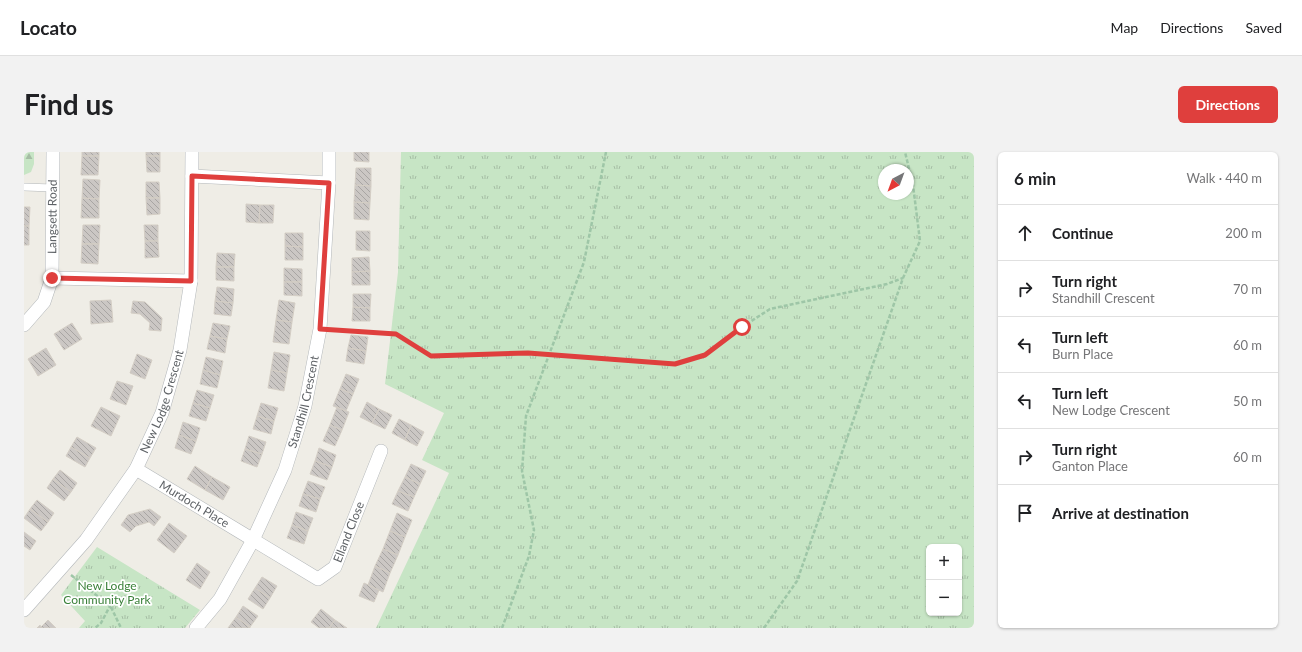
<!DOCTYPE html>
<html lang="en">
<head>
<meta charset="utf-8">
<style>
  body { margin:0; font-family:Lato,sans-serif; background:#f2f2f2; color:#202124 }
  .controls { position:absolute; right:12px; bottom:12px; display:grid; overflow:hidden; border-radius:6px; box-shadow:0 1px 3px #0004 }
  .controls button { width:36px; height:36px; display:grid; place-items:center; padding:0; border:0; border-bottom:1px solid #e0e0e0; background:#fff; color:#202124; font:20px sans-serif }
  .compass { position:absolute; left:854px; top:12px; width:36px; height:36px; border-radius:50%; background:#fff; box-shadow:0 1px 3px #0004; rotate:221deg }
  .stop { position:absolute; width:12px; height:12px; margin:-9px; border:3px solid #df3f3d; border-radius:50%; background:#fff }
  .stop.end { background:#df3f3d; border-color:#fff; box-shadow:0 1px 4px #0008 }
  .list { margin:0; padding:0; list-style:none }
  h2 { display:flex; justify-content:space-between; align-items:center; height:52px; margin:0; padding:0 16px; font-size:17px }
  h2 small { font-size:13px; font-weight:400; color:#757577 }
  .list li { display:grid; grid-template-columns:26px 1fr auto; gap:12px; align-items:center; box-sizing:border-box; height:56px; padding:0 16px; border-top:1px solid #e0e0e0 }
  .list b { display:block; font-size:15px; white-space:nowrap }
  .list p { margin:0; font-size:13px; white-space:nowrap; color:#757577 }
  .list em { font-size:13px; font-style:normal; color:#757577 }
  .icon { flex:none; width:22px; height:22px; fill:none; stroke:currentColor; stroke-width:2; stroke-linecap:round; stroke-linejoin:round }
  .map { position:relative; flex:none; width:950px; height:476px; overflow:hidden; border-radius:6px }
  header { display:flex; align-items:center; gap:24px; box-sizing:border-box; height:56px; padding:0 20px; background:#fff; border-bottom:1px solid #e0e0e0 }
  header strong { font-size:19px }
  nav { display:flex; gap:22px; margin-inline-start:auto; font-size:14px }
  .intro { display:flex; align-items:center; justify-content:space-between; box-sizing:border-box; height:96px; padding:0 24px }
  h1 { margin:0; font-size:28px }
  .button { padding:10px 18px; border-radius:6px; background:#df3f3d; color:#fff; font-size:14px; font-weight:700 }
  main { display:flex; gap:24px; padding:0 24px }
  aside { flex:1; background:#fff; border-radius:6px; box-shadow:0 1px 3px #0004 }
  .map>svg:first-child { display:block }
</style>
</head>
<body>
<header>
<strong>Locato</strong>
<nav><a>Map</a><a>Directions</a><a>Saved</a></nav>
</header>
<div class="intro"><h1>Find us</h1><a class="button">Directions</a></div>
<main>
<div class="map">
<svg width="950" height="476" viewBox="0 0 950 476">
  <defs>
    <pattern id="grass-tufts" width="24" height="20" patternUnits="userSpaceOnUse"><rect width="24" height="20" fill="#c7e5c5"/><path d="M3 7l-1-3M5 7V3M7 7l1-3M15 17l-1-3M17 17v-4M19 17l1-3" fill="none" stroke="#a5bda4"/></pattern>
    <pattern id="forest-firs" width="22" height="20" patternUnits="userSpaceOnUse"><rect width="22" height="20" fill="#c7e5c5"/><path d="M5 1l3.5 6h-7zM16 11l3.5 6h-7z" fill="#a5bda4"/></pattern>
    <pattern id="building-back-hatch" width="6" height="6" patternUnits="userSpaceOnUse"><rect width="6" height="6" fill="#cbc7c4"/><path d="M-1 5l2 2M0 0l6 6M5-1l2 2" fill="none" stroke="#a8a5a3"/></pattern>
  </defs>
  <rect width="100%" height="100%" fill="#efede6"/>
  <!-- grass -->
  <path fill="url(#grass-tufts)" fill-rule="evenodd" d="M377,0H950V476H352L425,321L398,308L420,261L361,232L374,120ZM860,18H884V42H860ZM905,395H935V461H905Z
    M73,395L176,458L161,476H55L61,469L37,443Z"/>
  <!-- forest -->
  <path fill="url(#forest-firs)" d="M0,0H10V12L7,20L0,23Z"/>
  <!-- building -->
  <path fill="url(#building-back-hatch)" stroke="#d4cec5" d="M58,0H75V4H58Z
    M122,0H136V4H122Z
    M330,0H345V10L330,9Z
    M58,4H75L74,23H57Z
    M122,4H136V20H123Z
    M332,16H347V34L331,33Z
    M59,27L76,28L75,47L58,46Z
    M122,30H135L136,46H122Z
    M331,33L347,34L346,51L330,50Z
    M58,46L75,47V66H57Z
    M122,46H136V62L123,63Z
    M330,50L346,51L345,68L330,67Z
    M222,52L236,53L235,71L222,70Z
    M236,53H250L249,71H235Z
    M0,55H6L5,74H0Z
    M59,73H76L75,92H58Z
    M120,73H134V89H121Z
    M0,74H5V93H0Z
    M332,79H346V99L332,98Z
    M261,81H279V95L261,94Z
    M121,89H134L135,105L121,106Z
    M58,92H75L74,112L57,111Z
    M261,94L279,95V108H261Z
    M193,101L211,102L210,115H192Z
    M345,105L346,119L328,120V106Z
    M192,115H210V129L192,128Z
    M260,116L278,117V130H260Z
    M346,119V133H328V120Z
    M260,130H278V144L260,143Z
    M193,135L210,137L209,151L191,149Z
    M329,142H347L346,156L329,155Z
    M87,148L89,170L67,172L66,149Z
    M255,148L271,151L268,170L252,168Z
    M109,149L121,150L138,166L137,179L125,178L126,171L116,162L107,161Z
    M191,149L209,151L207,164L190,162Z
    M329,155L346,156V169H328Z
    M252,168L268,170L265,192L249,190Z
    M48,171L58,187L40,198L30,182Z
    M189,171L206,174L203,187L186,184Z
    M327,183L344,185L342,199L324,196Z
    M186,184L203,187L201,201L183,197Z
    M22,196L32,213L14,224L4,207Z
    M324,196L342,199L340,212L322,209Z
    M250,200L266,203L263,221L247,218Z
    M113,202L128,208L121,227L106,221Z
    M182,205L199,209L196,223L179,218Z
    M179,218L196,223L193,236L176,232Z
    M247,218L263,221L260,239L244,236Z
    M322,222L335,227L329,242L316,237Z
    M93,229L109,234L102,253L86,247Z
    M316,237L329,242L322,259L309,254Z
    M173,238L190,243L186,256L169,251Z
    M343,250L355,257L348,271L336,265Z
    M169,251L186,256L182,269L165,264Z
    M237,251L254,256L250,269L233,264Z
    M77,255L96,264L87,284L67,274Z
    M313,255L325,260L318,278L306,273Z
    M355,257L368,263L361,277L348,271Z
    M233,264L250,269L247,282L229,277Z
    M375,267L387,273L381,288L368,281Z
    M159,270L176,276L172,289L155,283Z
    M306,273L318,278L311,294L299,289Z
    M387,273L400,280L393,294L381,288Z
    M155,283L172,289L167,302L151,296Z
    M225,284L242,290L238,302L221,297Z
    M53,285L72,296L66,306L47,295Z
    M47,295L66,306L61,315L42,304Z
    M295,296L312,303L308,315L291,309Z
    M221,297L238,302L233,315L217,309Z
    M291,309L308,315L303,328L286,322Z
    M387,312L402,319L396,332L381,325Z
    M171,314L188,325L181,338L163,327Z
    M36,318L53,331L47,340L29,327Z
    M188,325L206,335L199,348L181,338Z
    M381,325L396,332L390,345L374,339Z
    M29,327L47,340L40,349L23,336Z
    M284,329L301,335L296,347L279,342Z
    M374,339L390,345L384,359L368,352Z
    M279,342L296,347L292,360L275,354Z
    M13,348L30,361L24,370L6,357Z
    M6,357L24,370L17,379L0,366Z
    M126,357L137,365L130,374L125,370L112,374L106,380L97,373L104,363Z
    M272,360L289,366L284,379L268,373Z
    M373,361L388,368L381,385L366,379Z
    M145,371L163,384L150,401L133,388Z
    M268,373L284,379L280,392L263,386Z
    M366,379L381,385L374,403L359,397Z
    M0,380L12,389L6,398L0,394Z
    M359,397L374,403L366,421L351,414Z
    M173,411L186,420L176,437L162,428Z
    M351,414L366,421L359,440L344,433Z
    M238,425L253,434L246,446L231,436Z
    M340,431L355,438L350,450L335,444Z
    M231,436L246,446L239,457L224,447Z
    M219,454L234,464L226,475L212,465Z
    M297,457L311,468L305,476H295L287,470Z
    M212,465L226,475V476H204Z
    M24,468L32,476H13L16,473L17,475Z
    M311,468L323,476H305Z"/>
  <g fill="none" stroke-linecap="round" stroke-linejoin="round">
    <!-- service casing -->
    <g stroke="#b3b7ba" stroke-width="8">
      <path id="service" d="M0,35L29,36"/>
    </g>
    <!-- minor casing -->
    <g stroke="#b3b7ba" stroke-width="14">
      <g id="minor">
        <path d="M168,24L305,31"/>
        <path d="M28,126L167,129"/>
        <path id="s1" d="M0,173L20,150L28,126L29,0"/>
        <path id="s2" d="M112,317L294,427L311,415L357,299"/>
        <path id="s3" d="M0,458L62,388L112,317L138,261L156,198L167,129L168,0"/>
        <path id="s4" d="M172,476L196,447L229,388L261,318L281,254L296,177L305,31V0"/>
      </g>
    </g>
    <!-- path -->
    <path stroke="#9ec6a7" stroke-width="2.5" stroke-dasharray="4 2" stroke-linecap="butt" d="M309,178L372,182L407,204L503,201L651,212L681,203L718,175L746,157L863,132L879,126
      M47,423L86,454L77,471L71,476
      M87,455L97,476
      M478,476L505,404L510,378L498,319L502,264L560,110L582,0
      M740,476L773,429L879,126L896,89L889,33L881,0"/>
    <!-- service -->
    <use href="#service" stroke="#fff" stroke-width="7"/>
    <!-- minor -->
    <use href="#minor" stroke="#fff" stroke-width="13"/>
  </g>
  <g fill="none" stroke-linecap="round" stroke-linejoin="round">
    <!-- route -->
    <path stroke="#df3f3d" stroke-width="5" d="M28,126L167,129L168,24L305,31L296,177L372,182L407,204L504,201L651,212L681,203L718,175"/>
  </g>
  <g text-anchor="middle" stroke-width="3.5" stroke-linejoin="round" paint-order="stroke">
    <!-- street labels -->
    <g font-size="12" fill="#5e6266" stroke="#fff">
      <text dy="4" stroke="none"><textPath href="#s1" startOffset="117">Langsett Road</textPath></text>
      <text dy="4" stroke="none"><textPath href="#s3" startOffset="253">New Lodge Crescent</textPath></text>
      <text dy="4" stroke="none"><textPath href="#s4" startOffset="253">Standhill Crescent</textPath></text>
      <text dy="4" stroke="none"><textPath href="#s2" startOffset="68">Murdoch Place</textPath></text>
      <text dy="4" stroke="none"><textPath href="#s2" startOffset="271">Elland Close</textPath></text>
    </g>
    <!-- park labels -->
    <g font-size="12" fill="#3b813a" stroke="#fff">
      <text x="83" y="438">New Lodge<tspan x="83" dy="14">Community Park</tspan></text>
    </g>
  </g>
</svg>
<div class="controls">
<button>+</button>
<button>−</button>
</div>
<svg class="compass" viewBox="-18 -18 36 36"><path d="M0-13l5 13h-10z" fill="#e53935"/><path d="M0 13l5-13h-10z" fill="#757577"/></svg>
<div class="stop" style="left:718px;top:175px"></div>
<div class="stop end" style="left:28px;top:126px"></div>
</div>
<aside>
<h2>6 min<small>Walk · 440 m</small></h2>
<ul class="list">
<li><svg class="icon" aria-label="ahead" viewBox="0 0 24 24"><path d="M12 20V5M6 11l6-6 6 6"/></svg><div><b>Continue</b></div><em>200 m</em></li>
<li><svg class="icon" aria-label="right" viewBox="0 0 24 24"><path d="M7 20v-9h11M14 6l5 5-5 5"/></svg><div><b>Turn right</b><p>Standhill Crescent</p></div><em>70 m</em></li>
<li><svg class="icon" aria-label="left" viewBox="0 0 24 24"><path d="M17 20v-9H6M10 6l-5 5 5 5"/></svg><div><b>Turn left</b><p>Burn Place</p></div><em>60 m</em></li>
<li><svg class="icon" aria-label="left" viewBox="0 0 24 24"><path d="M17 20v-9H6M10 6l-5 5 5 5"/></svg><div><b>Turn left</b><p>New Lodge Crescent</p></div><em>50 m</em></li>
<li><svg class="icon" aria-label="right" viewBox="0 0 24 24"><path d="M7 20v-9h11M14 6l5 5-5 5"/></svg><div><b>Turn right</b><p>Ganton Place</p></div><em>60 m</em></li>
<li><svg class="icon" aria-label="arrive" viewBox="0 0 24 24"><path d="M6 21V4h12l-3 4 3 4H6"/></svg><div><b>Arrive at destination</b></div></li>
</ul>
</aside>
</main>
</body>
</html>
